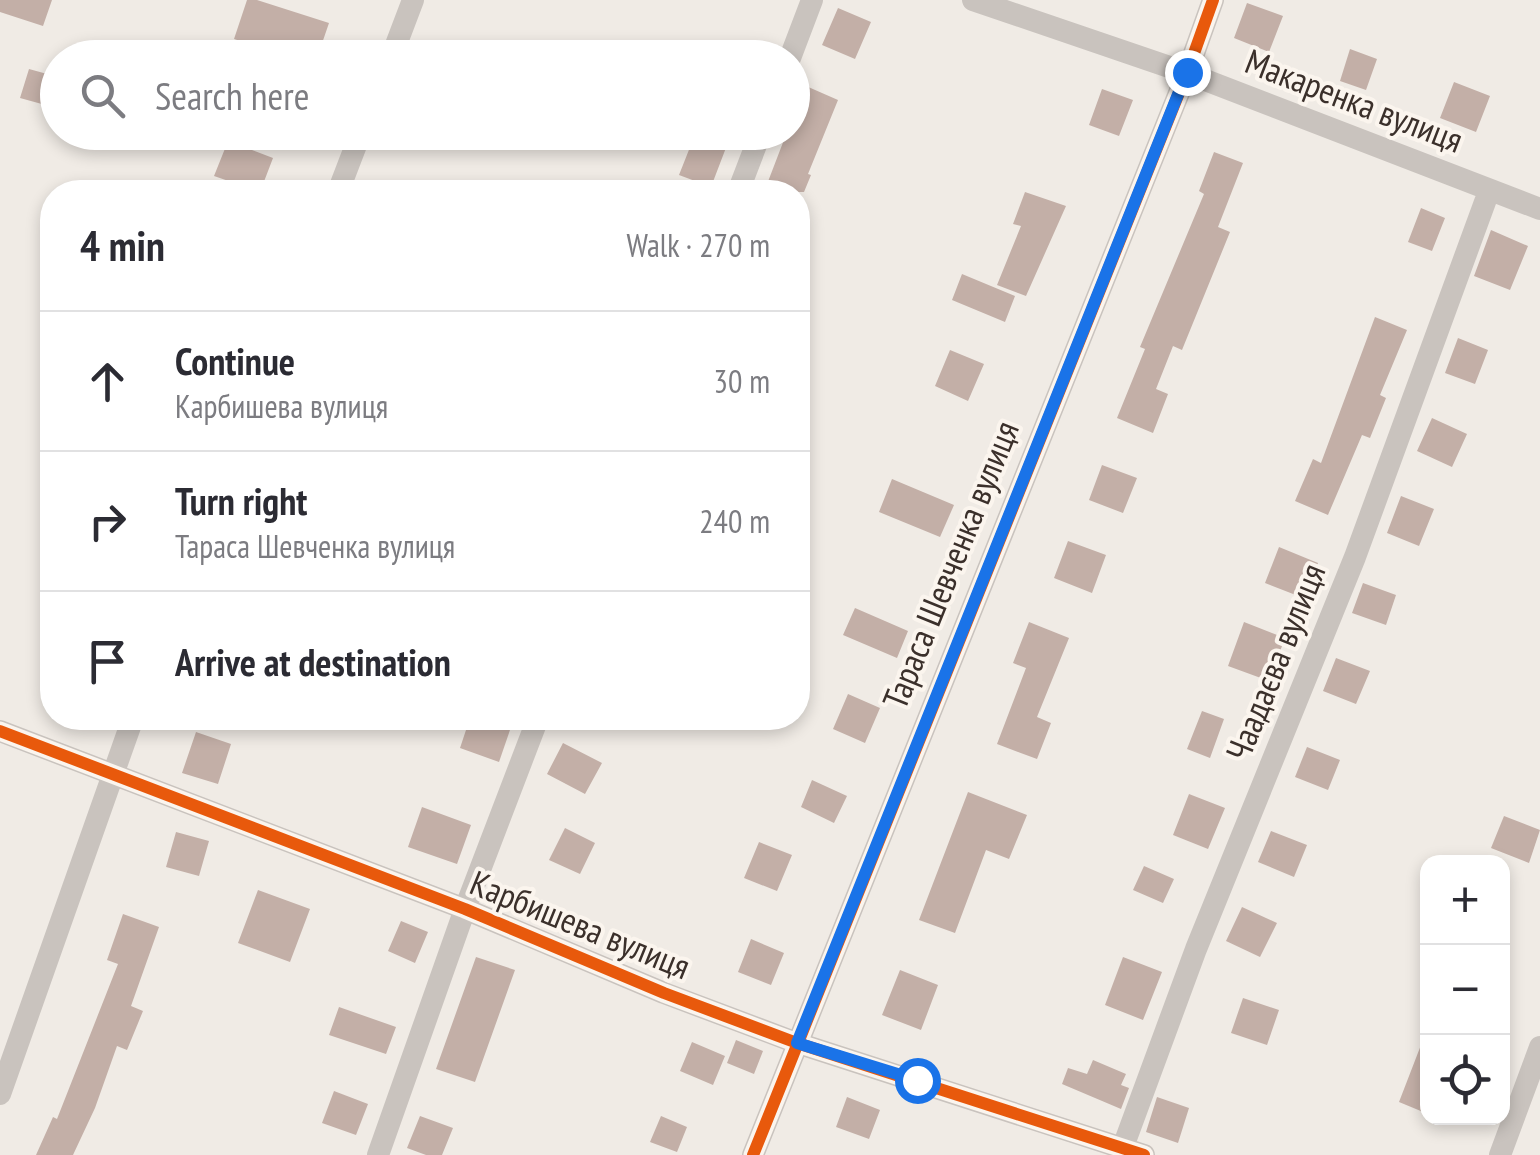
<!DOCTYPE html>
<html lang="en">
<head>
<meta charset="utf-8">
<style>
  body { margin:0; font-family:"PT Sans Narrow",sans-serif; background:#f2f2f3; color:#2b2b33 }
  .controls { position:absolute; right:30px; bottom:30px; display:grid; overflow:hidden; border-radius:20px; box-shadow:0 5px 15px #0003 }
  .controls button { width:90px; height:90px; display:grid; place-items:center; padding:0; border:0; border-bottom:2px solid #e1e1e2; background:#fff; color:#2b2b33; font:50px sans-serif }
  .stop { position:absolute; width:30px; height:30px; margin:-22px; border:8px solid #1a73e8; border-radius:50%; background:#fff }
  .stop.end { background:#1a73e8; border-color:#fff; box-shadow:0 2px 10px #0008 }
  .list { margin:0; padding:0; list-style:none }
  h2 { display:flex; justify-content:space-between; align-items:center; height:130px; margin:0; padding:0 40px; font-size:42px }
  h2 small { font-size:32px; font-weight:400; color:#7c7c81 }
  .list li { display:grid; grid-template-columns:65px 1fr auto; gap:30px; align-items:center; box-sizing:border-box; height:140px; padding:0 40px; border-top:2px solid #e1e1e2 }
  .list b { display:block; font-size:38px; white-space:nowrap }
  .list p { margin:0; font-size:32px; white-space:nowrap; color:#7c7c81 }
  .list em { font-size:32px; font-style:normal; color:#7c7c81 }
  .icon { flex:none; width:55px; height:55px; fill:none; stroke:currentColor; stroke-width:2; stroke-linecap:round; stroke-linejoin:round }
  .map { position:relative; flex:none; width:1540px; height:1155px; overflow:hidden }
  .search { position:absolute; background:#fff; box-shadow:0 5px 15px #0003; left:40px; top:40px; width:770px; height:110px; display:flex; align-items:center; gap:25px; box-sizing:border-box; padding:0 35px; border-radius:55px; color:#7c7c81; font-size:38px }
  .panel { position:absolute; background:#fff; box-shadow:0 5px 15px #0003; left:40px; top:180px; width:770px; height:550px; border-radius:40px }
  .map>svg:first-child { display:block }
</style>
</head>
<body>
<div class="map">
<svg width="1540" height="1155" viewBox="0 0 1540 1155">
  <rect width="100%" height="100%" fill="#f0ebe5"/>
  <!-- building -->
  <path fill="#c3afa7" d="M0,0H52L43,26L0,12Z
    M247,0H257L329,23L317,58H292L234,39Z
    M1247,3L1283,16L1269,52L1234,38Z
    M838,8L871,22L855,59L822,45Z
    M1350,49L1377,59L1366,90L1340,81Z
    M29,69L58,77L49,106L20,98Z
    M1454,82L1490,96L1476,132L1440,118Z
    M806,86L838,100L808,174L811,175L804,192H764L787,132H792V119Z
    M1102,89L1133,100L1119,136L1089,125Z
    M696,132H732L711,187L679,175Z
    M228,141L273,158L260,192L214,176Z
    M1214,152L1243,163L1218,227L1230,232L1182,350L1173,346L1156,389L1168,394L1153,433L1117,418L1145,349L1140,347L1204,194L1199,191Z
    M1025,192L1066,206L1026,296L997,285L1021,226L1013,224Z
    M1421,208L1445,218L1432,251L1408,242Z
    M1491,230L1528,246L1510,290L1474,276Z
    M962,274L1015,296L1005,322L952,300Z
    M1375,317L1407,330L1380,395L1386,398L1370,438L1362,435L1328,515L1295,501L1313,459L1321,463Z
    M1458,338L1488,350L1475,384L1445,373Z
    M950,350L984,364L968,401L935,386Z
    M1432,418L1467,434L1452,467L1417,451Z
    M1102,465L1137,478L1123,513L1089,500Z
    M892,479L954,505L940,537L879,512Z
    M1401,496L1434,509L1419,546L1387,533Z
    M1068,541L1106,555L1092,593L1054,578Z
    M1279,547L1318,563L1306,599L1265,583Z
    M1363,583L1396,595L1386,625L1352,613Z
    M855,608L908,631L897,658L843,635Z
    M1029,622L1069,638L1037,717L1051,723L1037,759L997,744L1026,668L1013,663Z
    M1244,622L1285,638L1269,681L1228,666Z
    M1336,658L1370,671L1356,704L1323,691Z
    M848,694L880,708L865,743L833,729Z
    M1202,711L1224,719L1210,758L1187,749Z
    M470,718H485L511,727L499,762L460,748Z
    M196,732L231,744L218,784L182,773Z
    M563,743L602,763L585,794L547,774Z
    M1307,747L1340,760L1328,790L1295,777Z
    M812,780L847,796L834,823L801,807Z
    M968,792L1027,815L1009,859L986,850L955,933L919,920Z
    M1189,794L1225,808L1208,849L1173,835Z
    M422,807L471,825L457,864L408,847Z
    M1504,816L1540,830L1529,863L1491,848Z
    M565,828L595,843L580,874L549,860Z
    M1271,831L1307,845L1294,877L1258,862Z
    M176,832L209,841L199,876L166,867Z
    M759,842L792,855L777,891L744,878Z
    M1144,866L1174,879L1163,903L1133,890Z
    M258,890L310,909L290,962L238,943Z
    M1242,907L1277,923L1260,957L1226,941Z
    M123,914L159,927L131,1006L143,1011L127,1050L117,1046L95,1108L73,1155H36L53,1117L57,1119L118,964L107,960Z
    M401,921L428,932L415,963L388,951Z
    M751,939L784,953L771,985L738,972Z
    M476,957L515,970L475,1082L436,1069Z
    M1123,957L1162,972L1143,1020L1105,1005Z
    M900,970L938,985L921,1030L882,1015Z
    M1243,998L1279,1010L1267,1045L1231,1033Z
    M339,1007L396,1027L386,1054L329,1035Z
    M1426,1032H1428V1114L1399,1102Z
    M736,1040L763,1051L754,1074L727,1063Z
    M692,1042L725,1056L713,1085L680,1071Z
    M1093,1060L1126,1074L1121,1085L1129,1088L1121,1109L1062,1084L1068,1068L1087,1074Z
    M334,1091L368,1104L356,1135L322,1123Z
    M847,1097L880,1110L869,1139L836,1127Z
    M1157,1097L1189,1108L1178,1143L1146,1132Z
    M420,1116L453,1128L442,1155H426L407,1148Z
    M661,1116L687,1127L677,1152L650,1142Z"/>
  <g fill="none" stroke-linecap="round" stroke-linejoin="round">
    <!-- street -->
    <path stroke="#c9c3be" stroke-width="22" d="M973,0L1187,73L1540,209
      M391,58L413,0
      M790,58L812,0
      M338,192L361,132
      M738,192L761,132
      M0,731L465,909L664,993L797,1043L1144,1155
      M0,1094L133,718
      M378,1155L465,909L538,718
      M753,1155L1187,73L1213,0
      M1120,1155L1196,949L1355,557L1489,191
      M1500,1155L1540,1047"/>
    <!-- cycleway casing -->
    <g stroke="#fbf5ee" stroke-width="19">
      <path id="cycleway" d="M0,731L465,909L664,993L797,1043L1144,1155
        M753,1155L1187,73L1213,0"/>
    </g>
    <!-- cycleway -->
    <use href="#cycleway" stroke="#e8590c" stroke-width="12"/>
  </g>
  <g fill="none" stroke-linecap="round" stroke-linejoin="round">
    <!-- route -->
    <path stroke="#1a73e8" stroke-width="12" d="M917,1080L797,1043L1187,72"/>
  </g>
  <g text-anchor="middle" stroke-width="8" stroke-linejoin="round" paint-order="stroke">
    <!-- street labels -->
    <g font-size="35" fill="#3b302b" stroke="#fbf5ee">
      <text transform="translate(1354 101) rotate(21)" y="12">Макаренка вулиця</text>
      <text transform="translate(951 565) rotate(-68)" y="12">Тараса Шевченка вулиця</text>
      <text transform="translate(1276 662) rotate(-68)" y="12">Чаадаєва вулиця</text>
      <text transform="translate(580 925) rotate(22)" y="12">Карбишева вулиця</text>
    </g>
  </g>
</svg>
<div class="controls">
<button>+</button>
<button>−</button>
<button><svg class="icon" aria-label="locate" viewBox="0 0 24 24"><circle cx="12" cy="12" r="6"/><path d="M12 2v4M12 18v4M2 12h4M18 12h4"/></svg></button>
</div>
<div class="stop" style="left:917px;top:1080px"></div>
<div class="stop end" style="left:1187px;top:72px"></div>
<div class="search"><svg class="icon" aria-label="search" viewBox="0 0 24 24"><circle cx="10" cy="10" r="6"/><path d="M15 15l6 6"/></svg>Search here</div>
<section class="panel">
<h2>4 min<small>Walk · 270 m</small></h2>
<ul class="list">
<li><svg class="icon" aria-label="ahead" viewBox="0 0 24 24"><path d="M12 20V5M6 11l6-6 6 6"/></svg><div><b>Continue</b><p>Карбишева вулиця</p></div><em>30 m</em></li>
<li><svg class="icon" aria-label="right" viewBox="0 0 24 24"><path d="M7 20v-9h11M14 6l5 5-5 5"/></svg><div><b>Turn right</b><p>Тараса Шевченка вулиця</p></div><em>240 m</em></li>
<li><svg class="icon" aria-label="arrive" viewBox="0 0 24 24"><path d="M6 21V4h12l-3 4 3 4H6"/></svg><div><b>Arrive at destination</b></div></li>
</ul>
</section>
</div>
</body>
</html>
